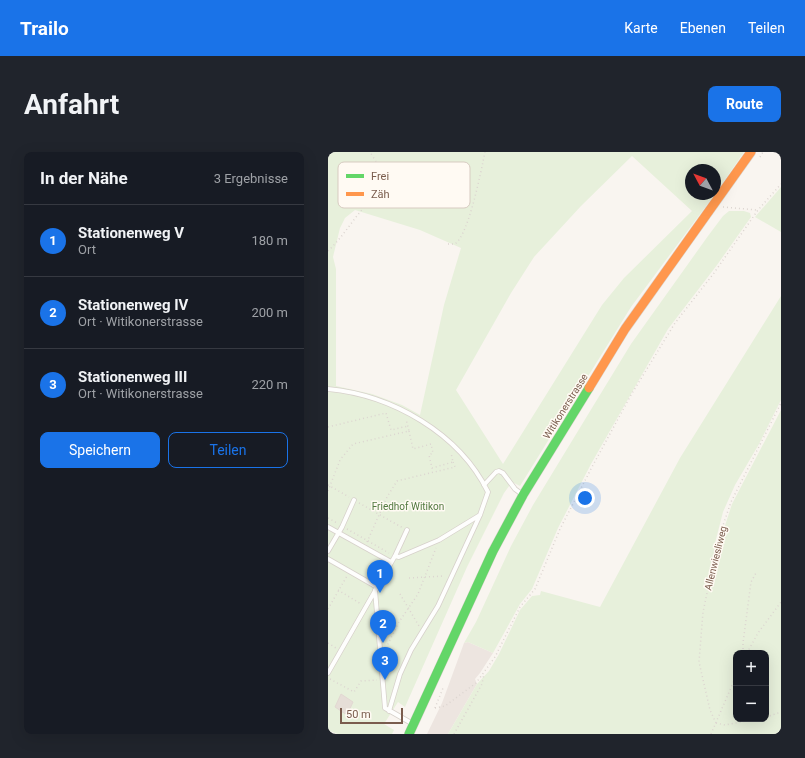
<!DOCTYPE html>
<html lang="de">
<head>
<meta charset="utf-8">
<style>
  body { margin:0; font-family:Roboto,sans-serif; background:#20242c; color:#f1f3f6 }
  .controls { position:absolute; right:12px; bottom:12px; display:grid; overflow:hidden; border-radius:8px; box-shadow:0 4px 16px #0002 }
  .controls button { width:36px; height:36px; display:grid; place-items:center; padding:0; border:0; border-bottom:1px solid #363941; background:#171b24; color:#f1f3f6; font:20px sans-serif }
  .compass { position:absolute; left:357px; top:12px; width:36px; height:36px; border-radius:50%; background:#171b24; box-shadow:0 4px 16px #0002; rotate:311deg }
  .scale { position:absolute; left:12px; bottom:10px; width:63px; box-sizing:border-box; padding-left:4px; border:2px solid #7a5c4d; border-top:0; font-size:11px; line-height:14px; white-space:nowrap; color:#7a5c4d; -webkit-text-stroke:3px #fffaf3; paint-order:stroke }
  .you { position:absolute; left:257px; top:346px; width:14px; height:14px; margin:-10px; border:3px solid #fff; border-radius:50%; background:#1a73e8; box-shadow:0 0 0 6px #1a73e833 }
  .badge { display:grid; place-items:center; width:26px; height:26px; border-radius:50%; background:#1a73e8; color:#fff; font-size:13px; font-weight:700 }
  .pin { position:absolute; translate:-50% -33px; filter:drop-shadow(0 1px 2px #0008) }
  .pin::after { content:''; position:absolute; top:21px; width:14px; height:12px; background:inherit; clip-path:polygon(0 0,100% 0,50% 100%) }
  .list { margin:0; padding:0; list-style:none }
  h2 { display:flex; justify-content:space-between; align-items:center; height:52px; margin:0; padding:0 16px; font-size:17px }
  h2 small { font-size:13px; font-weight:400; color:#9ea1a6 }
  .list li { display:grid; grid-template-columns:26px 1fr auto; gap:12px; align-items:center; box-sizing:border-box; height:72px; padding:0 16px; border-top:1px solid #363941 }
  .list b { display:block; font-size:15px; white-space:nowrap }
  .list p { margin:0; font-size:13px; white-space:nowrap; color:#9ea1a6 }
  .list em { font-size:13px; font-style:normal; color:#9ea1a6 }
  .actions { display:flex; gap:8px; padding:12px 16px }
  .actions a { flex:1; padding:9px 0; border:1px solid #1a73e8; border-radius:8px; text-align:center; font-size:14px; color:#1a73e8 }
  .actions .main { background:#1a73e8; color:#fff }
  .map { position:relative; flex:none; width:453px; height:582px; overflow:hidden; border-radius:8px }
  header { display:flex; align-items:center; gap:24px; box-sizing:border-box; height:56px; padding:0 20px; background:#1a73e8; color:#fff }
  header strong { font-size:19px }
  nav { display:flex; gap:22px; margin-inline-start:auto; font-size:14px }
  .intro { display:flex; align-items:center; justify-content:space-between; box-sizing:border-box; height:96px; padding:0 24px }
  h1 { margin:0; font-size:28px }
  .button { padding:10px 18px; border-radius:8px; background:#1a73e8; color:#fff; font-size:14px; font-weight:700 }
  main { display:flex; gap:24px; padding:0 24px }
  aside { flex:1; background:#171b24; border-radius:8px; box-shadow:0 4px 16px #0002 }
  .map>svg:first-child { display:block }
</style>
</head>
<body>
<header>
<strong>Trailo</strong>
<nav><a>Karte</a><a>Ebenen</a><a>Teilen</a></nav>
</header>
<div class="intro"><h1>Anfahrt</h1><a class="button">Route</a></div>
<main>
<aside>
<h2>In der Nähe<small>3 Ergebnisse</small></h2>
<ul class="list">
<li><span class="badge">1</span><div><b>Stationenweg V</b><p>Ort</p></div><em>180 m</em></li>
<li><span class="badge">2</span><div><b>Stationenweg IV</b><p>Ort · Witikonerstrasse</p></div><em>200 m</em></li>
<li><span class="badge">3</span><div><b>Stationenweg III</b><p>Ort · Witikonerstrasse</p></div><em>220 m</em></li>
</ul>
<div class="actions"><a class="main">Speichern</a><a>Teilen</a></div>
</aside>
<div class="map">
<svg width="453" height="582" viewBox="0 0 453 582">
  <rect width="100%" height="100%" fill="#f9f5f0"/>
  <!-- industrial -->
  <path fill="#ede5e0" d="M140,490L165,501L152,521L147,527L149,532L120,582H99L114,551L136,491Z"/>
  <!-- green -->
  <path fill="#e7f0db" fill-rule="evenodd" d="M0,0H416L387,42V18H363V42H387L303,155L192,334L184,330L176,341L139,415L77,555L70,550L56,572L66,578L64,582H9L0,578ZM304,4L364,59L296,126L274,153L175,312L128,238L183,141L206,105L253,54ZM27,58L92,78L133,96L116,153L92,263L74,253L44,242L8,234V117L5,105L12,76L17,66Z
    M453,35V80L427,65Z
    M401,59H416L422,61L423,65L389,113L340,177L263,312L230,376L204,437L192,452L165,501L140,490L136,491L148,470L183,394L205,353L267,251L303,192L380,84L395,64Z
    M453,144V248L431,292L407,333L395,360L386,395L392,389L404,352L453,258V582H120L149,532L161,519L171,502L192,458L204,444L212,443L213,439L272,455L352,306ZM408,501H438V567H408Z"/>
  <!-- building -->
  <path fill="#e6ded7" stroke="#e2d8d2" d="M13,542L25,550L19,563L7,555Z"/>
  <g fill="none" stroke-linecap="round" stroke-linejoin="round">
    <!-- lane casing -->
    <g stroke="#d7d1cb" stroke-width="5.5">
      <path id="lane" d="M0,237C64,243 131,281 160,340L152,363L110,454L83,498L72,522L61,559
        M156,333L168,320L171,319L175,321L187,337L195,343
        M0,375L63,410
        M0,399L14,375L26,348
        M67,404L71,405L111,388L152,363
        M0,407L49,435
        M47,438L57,556L85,572
        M0,521L67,404L79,378"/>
    </g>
    <!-- fast casing -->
    <g stroke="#d9d2cb" stroke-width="10">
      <path id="fast" d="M81,582L165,399L195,343L261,236"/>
    </g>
    <!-- slow casing -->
    <g stroke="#d9d2cb" stroke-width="10">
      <path id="slow" d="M261,236L297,177L423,0"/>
    </g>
    <!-- path -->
    <path stroke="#dcd5d0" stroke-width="1.5" stroke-dasharray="1 3" stroke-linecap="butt" d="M432,5L435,0
      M395,55L429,58
      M120,92H127C141,82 153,19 157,0
      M0,99C15,85 25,67 39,52C44,46 53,42 56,34C58,24 47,8 42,0
      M0,275L58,261L63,278L80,274
      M81,279L85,297L103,292L105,301L101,303L104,316L125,310L123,301
      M0,333L21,345
      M0,339L12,308L25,292L81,279L78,267
      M31,351L75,376
      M0,366L9,371
      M19,377L61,401
      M39,390L59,345L69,329L127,315L125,310
      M81,426L116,424
      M10,438L33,452
      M72,442L91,474
      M0,457L19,424
      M0,491L8,496
      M58,496L71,470L90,442L108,396
      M415,501V491L423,430L428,421
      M419,501L430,481L453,450
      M2,527L26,540L33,529L49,528
      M107,556L117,554L148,531L167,505L192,455L207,437L232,377L264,315L303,243L347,171L386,121L430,58L453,32
      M107,556L115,536
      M438,565L453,560
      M388,571L382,558L371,510L375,460L391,385L403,350L453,251
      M388,571L397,573L429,567
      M0,581L2,582
      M126,582L154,532L156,522
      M383,582L408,524"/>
    <!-- lane -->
    <use href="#lane" stroke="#fefefd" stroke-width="4"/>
    <!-- fast -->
    <use href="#fast" stroke="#63d668" stroke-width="9"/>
    <!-- slow -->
    <use href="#slow" stroke="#ff974d" stroke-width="9"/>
  </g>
  <g text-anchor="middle" stroke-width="3" stroke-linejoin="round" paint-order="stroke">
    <!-- street labels -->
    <g font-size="10" fill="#7a5c4d" stroke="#fffaf3">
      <text transform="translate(237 254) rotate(-58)" y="4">Witikonerstrasse</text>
      <text transform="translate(387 406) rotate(-76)" y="4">Allenwiesliweg</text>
    </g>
    <!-- park labels -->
    <g font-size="10" fill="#537a41" stroke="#fffaf3">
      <text x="80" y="358">Friedhof Witikon</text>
    </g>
  </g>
  <!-- legend -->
  <rect x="10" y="10" width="132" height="46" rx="6" fill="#fffaf3" stroke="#d7cbc1" stroke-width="1"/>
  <rect x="18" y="22" width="18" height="4" fill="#63d668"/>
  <rect x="18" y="40" width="18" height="4" fill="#ff974d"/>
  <g font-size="11" fill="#7a5c4d">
    <text x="43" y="28">Frei</text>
    <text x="43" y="46">Zäh</text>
  </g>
</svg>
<div class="controls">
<button>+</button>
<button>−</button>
</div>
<svg class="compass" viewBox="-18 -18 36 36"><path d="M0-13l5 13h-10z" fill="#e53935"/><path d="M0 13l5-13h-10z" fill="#9ea1a6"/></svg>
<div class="scale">50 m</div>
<div class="you"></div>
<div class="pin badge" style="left:52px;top:441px">1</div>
<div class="pin badge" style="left:55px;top:491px">2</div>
<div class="pin badge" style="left:57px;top:528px">3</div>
</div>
</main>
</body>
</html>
